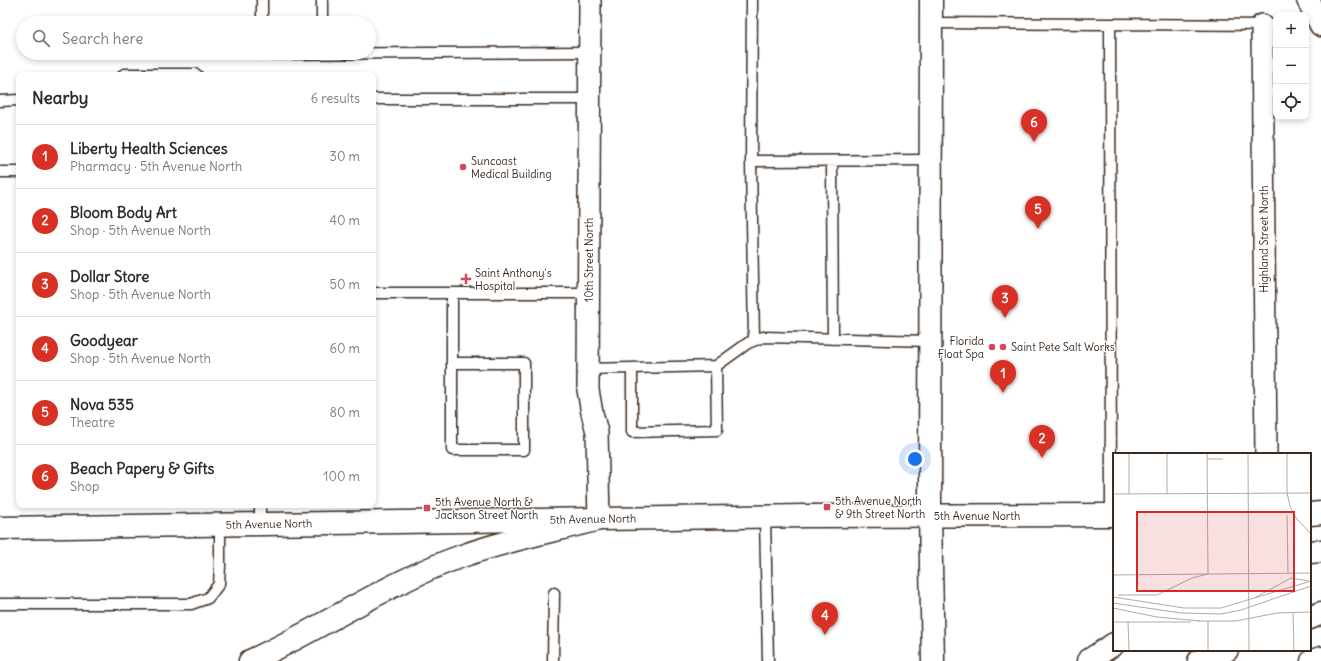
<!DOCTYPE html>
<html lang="en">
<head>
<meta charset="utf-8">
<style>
  body { margin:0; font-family:Delius,sans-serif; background:#f7f7f7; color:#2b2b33 }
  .controls { position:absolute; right:12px; top:12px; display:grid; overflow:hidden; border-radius:8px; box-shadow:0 2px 6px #0003 }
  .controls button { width:36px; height:36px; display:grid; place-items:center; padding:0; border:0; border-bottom:1px solid #e1e1e2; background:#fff; color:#2b2b33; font:20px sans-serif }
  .you { position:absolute; left:915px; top:459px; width:14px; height:14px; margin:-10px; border:3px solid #fff; border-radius:50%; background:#1a73e8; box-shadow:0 0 0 6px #1a73e833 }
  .badge { display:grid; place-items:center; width:26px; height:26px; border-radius:50%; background:#d93025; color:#fff; font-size:13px; font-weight:700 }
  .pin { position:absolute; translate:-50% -33px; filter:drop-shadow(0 1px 2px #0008) }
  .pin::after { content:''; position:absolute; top:21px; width:14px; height:12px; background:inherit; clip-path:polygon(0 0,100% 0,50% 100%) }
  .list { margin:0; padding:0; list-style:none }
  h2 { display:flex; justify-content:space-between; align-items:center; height:52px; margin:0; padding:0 16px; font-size:17px }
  h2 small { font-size:13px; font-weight:400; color:#7c7c81 }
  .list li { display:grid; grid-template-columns:26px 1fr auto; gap:12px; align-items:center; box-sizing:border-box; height:64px; padding:0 16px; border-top:1px solid #e1e1e2 }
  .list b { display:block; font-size:15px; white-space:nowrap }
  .list p { margin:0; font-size:13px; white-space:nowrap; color:#7c7c81 }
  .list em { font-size:13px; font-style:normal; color:#7c7c81 }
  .icon { flex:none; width:22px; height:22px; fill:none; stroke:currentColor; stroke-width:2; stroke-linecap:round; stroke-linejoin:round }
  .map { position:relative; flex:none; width:1321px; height:661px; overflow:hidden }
  .search { position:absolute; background:#fff; box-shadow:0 2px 6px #0003; left:16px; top:16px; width:360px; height:44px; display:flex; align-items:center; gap:10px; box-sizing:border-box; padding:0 14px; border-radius:22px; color:#7c7c81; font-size:15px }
  .panel { position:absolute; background:#fff; box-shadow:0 2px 6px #0003; left:16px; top:72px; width:360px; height:436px; border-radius:8px }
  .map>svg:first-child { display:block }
</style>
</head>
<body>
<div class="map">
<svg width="1321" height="661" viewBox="0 0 1321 661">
  <rect width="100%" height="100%" fill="#fff"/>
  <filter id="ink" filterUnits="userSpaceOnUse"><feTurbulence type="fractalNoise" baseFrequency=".025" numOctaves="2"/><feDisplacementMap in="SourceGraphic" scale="8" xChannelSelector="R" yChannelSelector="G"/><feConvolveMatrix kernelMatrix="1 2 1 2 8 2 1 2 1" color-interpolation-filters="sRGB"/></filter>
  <g filter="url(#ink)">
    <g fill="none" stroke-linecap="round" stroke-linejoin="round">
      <!-- service casing -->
      <g stroke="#3b2a1e" stroke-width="13">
        <path id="service" d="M262,0V23
          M322,0V23
          M752,0L751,161L754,340
          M931,23L1110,24
          M262,53V54L590,52
          M123,75L124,74H195L197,75
          M373,99H590
          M0,101L19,100
          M751,161L931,160
          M832,161L833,339
          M0,172H19
          M373,293H589
          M452,293V450H524V363H452
          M632,368V432L717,430L716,366
          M588,369L716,366L748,343L763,337L931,341
          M260,505V524
          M1111,516L1110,24L1276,25
          M765,517L768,661
          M0,604H191L208,598L219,584L220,566V525
          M553,661L554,593"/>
      </g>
      <!-- minor casing -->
      <g stroke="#3b2a1e" stroke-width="24">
        <path id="minor" d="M590,0L588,390L592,413L597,432L599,519
          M1262,25L1266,454"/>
      </g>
      <!-- secondary casing -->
      <g stroke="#3b2a1e" stroke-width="25">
        <path id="secondary" d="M931,0L930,516L933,661
          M1308,0L1321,25"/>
      </g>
      <!-- primary casing -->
      <g stroke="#3b2a1e" stroke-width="25">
        <path id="primary" d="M1310,514L1321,513
          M0,528L806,516L1114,515"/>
      </g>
      <!-- motorway casing -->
      <g stroke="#3b2a1e" stroke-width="25">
        <path id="motorway" d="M1310,552L1321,551
          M1310,618L1321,613
          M250,661C268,653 285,644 302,635C355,607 405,576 462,556C506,540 554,531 599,519
          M1088,661L1114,644
          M1199,661L1227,650
          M1312,661L1321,658"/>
      </g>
      <!-- service -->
      <use href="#service" stroke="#fff" stroke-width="10"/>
      <!-- minor -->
      <use href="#minor" stroke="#fff" stroke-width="21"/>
      <!-- secondary -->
      <use href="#secondary" stroke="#fff" stroke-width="22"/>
      <!-- primary -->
      <use href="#primary" stroke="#fff" stroke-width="22"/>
      <!-- motorway -->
      <use href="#motorway" stroke="#fff" stroke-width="22"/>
    </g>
  </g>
  <!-- markers -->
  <g fill="#d1495b" stroke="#fff" stroke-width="1.5">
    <circle cx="463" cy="167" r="4"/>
    <path d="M464 273h4v4h4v4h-4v4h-4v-4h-4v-4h4z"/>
    <circle cx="992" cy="347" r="4"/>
    <circle cx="1003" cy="347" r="4"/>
    <rect x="823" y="503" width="8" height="8" rx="2"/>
    <rect x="423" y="504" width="8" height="8" rx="2"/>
  </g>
  <g text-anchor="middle" stroke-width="3" stroke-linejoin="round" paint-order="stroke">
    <!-- poi labels -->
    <g font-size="11" fill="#3b2a1e" stroke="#fff" text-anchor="start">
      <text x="471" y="165">Suncoast<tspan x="471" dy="13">Medical Building</tspan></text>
      <text x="475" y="277">Saint Anthony's<tspan x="475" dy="13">Hospital</tspan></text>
      <text x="984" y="345" text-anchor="end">Florida<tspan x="984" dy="13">Float Spa</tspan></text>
      <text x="1011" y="351">Saint Pete Salt Works</text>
      <text x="835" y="505">5th Avenue North<tspan x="835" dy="13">&amp; 9th Street North</tspan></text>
      <text x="435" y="506">5th Avenue North &amp;<tspan x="435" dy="13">Jackson Street North</tspan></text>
    </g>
    <!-- street labels -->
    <g font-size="11" fill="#3b2a1e" stroke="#fff">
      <text transform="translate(1264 239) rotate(-90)" y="4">Highland Street North</text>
      <text transform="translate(589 260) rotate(-90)" y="4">10th Street North</text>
      <text x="977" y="520">5th Avenue North</text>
      <text transform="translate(593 519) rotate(-1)" y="4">5th Avenue North</text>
      <text transform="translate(269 524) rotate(-1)" y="4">5th Avenue North</text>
    </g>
  </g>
  <!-- overview -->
  <g transform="translate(1113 453)">
    <rect width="198" height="198" fill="#fff"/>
    <path fill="none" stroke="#b1aaa5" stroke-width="1" d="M16,0V41M94,0L95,121M135,0L136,198M174,0V40L177,53L183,65L198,81M94,6H110M0,41L198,40M54,41V0M174,62L175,120M0,122L198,120M5,142H44L79,125L95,121M0,144L71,155H108L198,128M143,144L178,125L196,128M0,150L68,160L108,161L128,157L198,133M0,155L44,164L87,168M180,159L181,198M85,168H123L164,160L198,159M95,168V198M0,169H78M15,169L16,198"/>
    <path fill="#d62828" fill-opacity="0.15" stroke="#d62828" stroke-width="2" d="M24,59H181V138H24Z"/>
    <rect width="198" height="198" fill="none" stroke="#3b2a1e" stroke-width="2"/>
  </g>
</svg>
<div class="controls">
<button>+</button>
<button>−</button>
<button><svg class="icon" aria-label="locate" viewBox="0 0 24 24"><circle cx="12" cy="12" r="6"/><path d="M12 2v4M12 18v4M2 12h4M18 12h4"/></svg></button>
</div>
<div class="you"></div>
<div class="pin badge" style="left:1003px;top:393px">1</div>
<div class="pin badge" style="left:1042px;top:458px">2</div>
<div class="pin badge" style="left:1005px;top:318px">3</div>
<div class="pin badge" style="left:825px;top:635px">4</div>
<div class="pin badge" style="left:1038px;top:229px">5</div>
<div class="pin badge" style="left:1034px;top:142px">6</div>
<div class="search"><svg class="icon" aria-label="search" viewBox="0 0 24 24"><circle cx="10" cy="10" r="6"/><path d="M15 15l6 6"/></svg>Search here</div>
<section class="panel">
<h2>Nearby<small>6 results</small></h2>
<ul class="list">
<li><span class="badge">1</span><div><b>Liberty Health Sciences</b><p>Pharmacy · 5th Avenue North</p></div><em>30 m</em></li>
<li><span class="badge">2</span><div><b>Bloom Body Art</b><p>Shop · 5th Avenue North</p></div><em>40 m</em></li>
<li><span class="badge">3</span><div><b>Dollar Store</b><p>Shop · 5th Avenue North</p></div><em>50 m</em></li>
<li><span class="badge">4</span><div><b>Goodyear</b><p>Shop · 5th Avenue North</p></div><em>60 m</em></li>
<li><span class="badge">5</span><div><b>Nova 535</b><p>Theatre</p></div><em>80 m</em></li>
<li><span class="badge">6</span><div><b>Beach Papery &amp; Gifts</b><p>Shop</p></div><em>100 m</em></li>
</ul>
</section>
</div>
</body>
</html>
